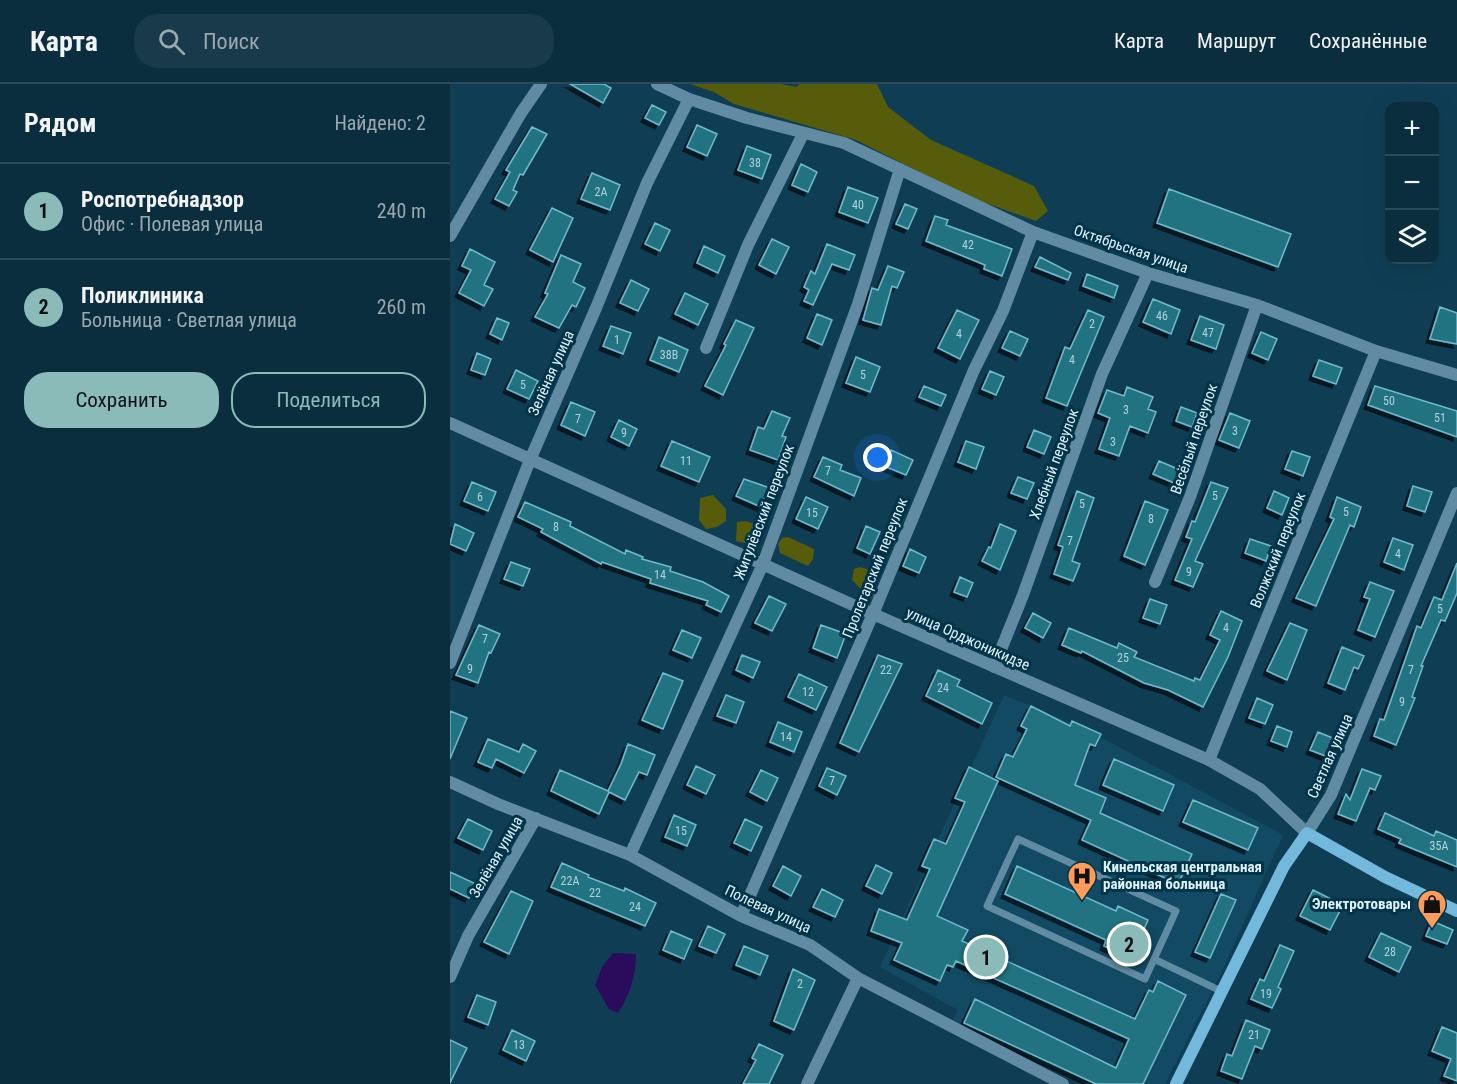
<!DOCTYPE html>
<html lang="ru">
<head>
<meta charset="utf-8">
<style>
  body { margin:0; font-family:"Roboto Condensed",sans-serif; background:#193a4a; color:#f1f3f6 }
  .controls { position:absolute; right:18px; top:18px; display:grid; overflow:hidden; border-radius:12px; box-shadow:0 6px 24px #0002 }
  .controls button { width:54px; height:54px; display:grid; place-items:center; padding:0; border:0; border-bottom:2px solid #2b4a59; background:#0b2e3f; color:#f1f3f6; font:30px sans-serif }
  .you { position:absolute; left:428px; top:374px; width:21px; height:21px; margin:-15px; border:4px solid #fff; border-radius:50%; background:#1a73e8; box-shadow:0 0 0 9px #1a73e833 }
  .badge { display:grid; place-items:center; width:39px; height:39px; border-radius:50%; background:#8bbbb9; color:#111; font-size:20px; font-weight:700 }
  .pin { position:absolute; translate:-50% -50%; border:3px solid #fff; box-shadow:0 2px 6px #0006 }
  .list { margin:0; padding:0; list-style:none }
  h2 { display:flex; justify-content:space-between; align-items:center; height:78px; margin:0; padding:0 24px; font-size:26px }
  h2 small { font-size:20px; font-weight:400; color:#9aa8b0 }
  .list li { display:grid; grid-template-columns:39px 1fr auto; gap:18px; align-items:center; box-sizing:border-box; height:96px; padding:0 24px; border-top:2px solid #2b4a59 }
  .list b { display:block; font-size:22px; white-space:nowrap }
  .list p { margin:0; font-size:20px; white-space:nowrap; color:#9aa8b0 }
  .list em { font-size:20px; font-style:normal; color:#9aa8b0 }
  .actions { display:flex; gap:12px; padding:18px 24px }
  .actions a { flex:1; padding:14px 0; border:2px solid #8bbbb9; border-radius:24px; text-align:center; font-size:21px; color:#8bbbb9 }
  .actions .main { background:#8bbbb9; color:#111 }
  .icon { flex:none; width:33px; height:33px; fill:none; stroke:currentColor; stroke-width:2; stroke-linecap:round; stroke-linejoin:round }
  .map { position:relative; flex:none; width:1007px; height:1000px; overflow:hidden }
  header { display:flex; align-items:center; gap:36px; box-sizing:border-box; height:84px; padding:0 30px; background:#0b2e3f; border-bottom:2px solid #2b4a59 }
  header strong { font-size:28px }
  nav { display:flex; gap:33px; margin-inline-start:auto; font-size:21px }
  .search { width:420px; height:54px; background:#193a4a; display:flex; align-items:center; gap:15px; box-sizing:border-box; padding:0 21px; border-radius:24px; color:#9aa8b0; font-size:22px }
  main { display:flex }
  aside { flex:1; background:#0b2e3f }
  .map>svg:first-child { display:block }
</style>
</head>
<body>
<header>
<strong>Карта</strong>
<div class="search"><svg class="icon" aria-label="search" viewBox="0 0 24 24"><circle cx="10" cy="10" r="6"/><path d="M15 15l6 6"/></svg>Поиск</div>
<nav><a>Карта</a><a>Маршрут</a><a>Сохранённые</a></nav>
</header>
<main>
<aside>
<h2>Рядом<small>Найдено: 2</small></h2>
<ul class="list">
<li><span class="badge">1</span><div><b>Роспотребнадзор</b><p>Офис · Полевая улица</p></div><em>240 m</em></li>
<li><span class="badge">2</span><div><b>Поликлиника</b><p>Больница · Светлая улица</p></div><em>260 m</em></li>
</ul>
<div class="actions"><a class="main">Сохранить</a><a>Поделиться</a></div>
</aside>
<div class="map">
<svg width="1007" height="1000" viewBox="0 0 1007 1000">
  <defs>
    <filter id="shadow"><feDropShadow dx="-4" dy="4" stdDeviation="0" flood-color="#0009"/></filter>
  </defs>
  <rect width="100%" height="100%" fill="#0f3e54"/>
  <!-- built -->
  <path fill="#124a63" d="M554,611L621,639L617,650L645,662L651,650L650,653L833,751L771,889L715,1000H637L503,936L508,926L430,883Z"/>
  <!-- green -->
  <path fill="#575c0b" d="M240,0H331L347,3L349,0H427L438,23L481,56L584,102L598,127L586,137L519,113L406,56L284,20L264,8Z
    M263,411L276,425V437L267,443L256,445L249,436L250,414Z
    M296,437L315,444L307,462L286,457L287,438Z
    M338,453L364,465L363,475L358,482L330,469L328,460L332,454Z
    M410,483L417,485L425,499L426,510L421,515L402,496L404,485Z"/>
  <!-- water -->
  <path fill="#2b0c5c" d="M163,869L186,870C186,892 180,910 168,929L159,925L145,901L152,883Z"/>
  <!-- building -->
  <path fill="#237382" stroke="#70bbcb" stroke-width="1.5" filter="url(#shadow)" d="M120,0H154L161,4L153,19Z
    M202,21L216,28L209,41L195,34Z
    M247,41L267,50L257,72L237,63Z
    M82,43L97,50L73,91L70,90L63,106L67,108L59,122L45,115L60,88L56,86Z
    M297,62L321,71L312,95L288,86Z
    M351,80L367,88L358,108L342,101Z
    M142,89L170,101L160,126L131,115Z
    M398,103L428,114L418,139L389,128Z
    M719,105L841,150L828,183L707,139Z
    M455,120L467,125L458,145L446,140Z
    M102,124L123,134L103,178L80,166Z
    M485,132L498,136L496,141L562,165L552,192L534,185L535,181L476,157Z
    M205,139L220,146L210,167L195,160Z
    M322,155L339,163L326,190L309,181Z
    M377,160L405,171L399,186L382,180L363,221L354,217L359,206L354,203L361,187L365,190Z
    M254,162L275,172L268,189L247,179Z
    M20,165L45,178L34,201L43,205L34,222L9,209L21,186L12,182Z
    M111,171L131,180L123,198L135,204L126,223L122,221L109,244L85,233L98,210L95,209Z
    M590,173L621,189L618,196L585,183Z
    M438,182L454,188L447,204L442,202L431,241L413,236L422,204L428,206Z
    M637,190L668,202L664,214L633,202Z
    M181,196L199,205L188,227L170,219Z
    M235,209L258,220L248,241L225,230Z
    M703,215L730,226L721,250L693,238Z
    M990,223L1007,229V260L980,255Z
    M507,226L529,236L510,275L488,264Z
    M638,226L654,233L617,322L596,314L615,263L620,265Z
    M367,230L382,236L372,261L357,254Z
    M750,232L774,241L766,265L741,256Z
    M47,234L59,239L52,256L40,250Z
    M286,236L304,244L273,311L255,302L276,261L274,260Z
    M161,242L181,249L173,270L153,262Z
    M560,247L578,255L570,272L552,264Z
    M811,248L827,255L818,276L802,269Z
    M209,253L238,266L229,288L200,276Z
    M27,269L41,275L35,291L21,286Z
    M406,273L430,283L420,308L396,299Z
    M869,276L892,284L886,300L863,292Z
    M66,286L88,297L79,315L57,305Z
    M540,287L554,293L546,311L532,305Z
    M474,302L496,311L491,322L469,313Z
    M925,302L1007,327V353L918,321Z
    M677,303L703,313L698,325L706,328L698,349L680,342L669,372L649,365L660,334L648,329L657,306L674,312Z
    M121,318L145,328L135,352L111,341Z
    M731,323L747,329L742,343L726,337Z
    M322,327L340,334L332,352L336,353L328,376L300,366L308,343L314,345Z
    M780,329L800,337L789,364L769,356Z
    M169,336L187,345L179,362L161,353Z
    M584,346L601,353L594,370L577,363Z
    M222,357L260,373L249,398L211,382Z
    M516,357L534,363L526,385L508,378Z
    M441,366L463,376L456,391L434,382Z
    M842,367L860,373L853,392L835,385Z
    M373,373L392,381L390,386L411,394L404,412L364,393Z
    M709,377L730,386L724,399L703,390Z
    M568,393L584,399L577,415L561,409Z
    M294,395L320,404L311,423L286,412Z
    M22,398L46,408L38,427L14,417Z
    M761,398L778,404L745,477L753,480L743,503L725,496L742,455L736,453L742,437L745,438Z
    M963,402L982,408L975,428L957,422Z
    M627,407L644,414L622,477L630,480L623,497L604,490L613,463L608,461Z
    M824,407L839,414L832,431L817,424Z
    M356,413L378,423L368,445L346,435Z
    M887,413L911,423L904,443L900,441L866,522L846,514L884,435L880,433Z
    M695,417L718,426L695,481L674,472Z
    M75,418L121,438L120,442L175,470L176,466L193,473L192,475L221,483L220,487L253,498L279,512L271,528L256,521L258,517L200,499L201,495L152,478L151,480L91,448L93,445L68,433Z
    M5,440L24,449L16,467L0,460Z
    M550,440L566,447L550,486L532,477L539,463L541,464Z
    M416,442L430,448L420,470L407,464Z
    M943,454L963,461L954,486L934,478Z
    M800,455L821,462L816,477L795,469Z
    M460,465L476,473L469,489L453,482Z
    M61,478L80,485L73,502L54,495Z
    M1007,479V509L995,537L991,536L971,582H973L962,613L965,614L946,661L924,652L930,635L934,636L967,542L971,544L984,513L992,516Z
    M510,493L523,499L517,513L504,508Z
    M920,498L944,507L925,553L908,546L920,515L914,513Z
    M319,512L336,520L322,547L305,539Z
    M700,515L717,521L710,540L693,534Z
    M771,527L792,537L778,573L753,623L718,606L694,599L632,567L631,569L612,561L619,544L667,564L669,559L687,568L684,573L744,597L745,594L750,596L770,556L760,551Z
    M583,529L601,539L593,554L575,544Z
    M840,539L857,546L837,596L817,587Z
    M29,541L50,550L41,569L39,568L28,599L6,591Z
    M371,541L396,550L387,574L363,564Z
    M232,546L251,554L242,574L223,566Z
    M892,563L914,572L908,585L904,583L895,606L878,599Z
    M292,571L310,578L303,594L286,586Z
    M428,571L452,580L409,668L390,659Z
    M488,586L510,596L507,602L542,619L532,640L476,612Z
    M213,589L233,597L213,645L192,636Z
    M349,590L377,603L366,626L338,613Z
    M276,611L294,618L286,639L267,632Z
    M807,614L823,621L815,640L799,634Z
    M581,622L620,642L622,637L651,650L645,662L640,660L625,701L656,714L650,729L742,770L728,800L632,756L641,736L546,693L556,670L563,673L577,645L571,642Z
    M0,627L17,634L0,675Z
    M328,638L352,648L344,668L320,658Z
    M827,642L842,648L837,663L821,657Z
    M868,648L885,655L878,673L860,666Z
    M38,655L69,668L73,660L86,667L74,689L46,675L42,684L28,678Z
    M178,660L205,671L197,691L189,688L175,716L159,708L149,730L101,707L110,686L158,707L171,680Z
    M664,675L724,701L713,727L653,701Z
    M246,682L265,691L256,710L237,701Z
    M519,683L548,697L487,832L518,846L512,857L685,935L699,906L703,908L708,897L736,911L693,1000H646L514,939L525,915L666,984L679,955L506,877L503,883L497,881L490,897L444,876L452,859L421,847L429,825L457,836L480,785L472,782L484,755L496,760L515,718L505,714Z
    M377,684L396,692L387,711L369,702Z
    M912,685L931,692L925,706L920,704L906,737L888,730L896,710L900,716Z
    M311,686L328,694L317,717L300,708Z
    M743,716L808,744L798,766L733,738Z
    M935,729L984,752L986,747L1007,756V783L949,759L951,755L928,745Z
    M224,731L246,741L237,762L215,753Z
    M18,735L42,747L33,766L8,754Z
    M295,735L312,743L301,767L284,759Z
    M112,779L139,791L138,793L174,807L175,804L206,819L195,842L101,803Z
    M426,781L442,789L432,810L416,802Z
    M333,782L351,792L341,812L323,802Z
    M567,782L666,827L668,822L698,836L681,874L654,862L656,856L555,810Z
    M0,788L26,800L19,814L0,805Z
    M372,805L393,816L385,833L363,823Z
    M863,806L893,821L880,846L850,832Z
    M61,807L83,817L59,870L34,858Z
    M771,810L786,816L760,874L745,868Z
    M982,837L1003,846L997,860L976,852Z
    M258,842L275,850L266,869L249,862Z
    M221,847L242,856L234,875L213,866Z
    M931,849L961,863L949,888L919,873Z
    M830,861L844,867L828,903L831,905L822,924L801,915L810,895L814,897Z
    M294,862L318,872L310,891L286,881Z
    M343,885L365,896L344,946L324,937Z
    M27,911L46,918L38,941L18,933Z
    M796,936L820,946L812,965L805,962L792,995L771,987L777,970L782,972Z
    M992,943L1007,949V997L994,992L1001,975L982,967Z
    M62,946L85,957L76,977L53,966Z
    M0,956L17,964L0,999Z
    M309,960L333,971L319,1000H293L306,976L302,974Z"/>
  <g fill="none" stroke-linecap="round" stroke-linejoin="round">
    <!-- service -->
    <path stroke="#618ba2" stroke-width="7" d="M568,755L726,827L695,895L537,822Z
      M704,875L773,908"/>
    <!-- minor -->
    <path stroke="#618ba2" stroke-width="12" d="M207,0L239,15L297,34L394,59L583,148L698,189L807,221L926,267L1007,291
      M0,152L71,29L91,0
      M256,264L298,161L353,50
      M705,498L740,413L807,221
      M0,579L80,376L146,224L197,99L239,15
      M544,583L573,511L652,290L698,189
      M759,676L926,267
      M0,698L48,720L180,771L291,832L360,861L408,894L613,1000
      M857,749L881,711L1007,409
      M180,771L313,480L408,220L450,85
      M291,832L423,530L524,286L553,227L583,148
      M0,893L18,852L86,734
      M357,1000L408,894"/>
    <!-- tertiary -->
    <path stroke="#618ba2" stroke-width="12" d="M0,339L423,530L759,676L810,705L857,749"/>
    <!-- secondary -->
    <path stroke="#73b8dd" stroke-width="12" d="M726,1000L834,782L857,749L935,793L1007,827"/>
  </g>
  <!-- icons -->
  <defs>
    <g id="hospital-pin" transform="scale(1.5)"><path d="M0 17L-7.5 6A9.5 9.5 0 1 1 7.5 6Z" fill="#fe9b58" stroke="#013449"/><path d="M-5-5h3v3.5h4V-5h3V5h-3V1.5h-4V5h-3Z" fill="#111"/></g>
    <g id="shop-pin" transform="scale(1.5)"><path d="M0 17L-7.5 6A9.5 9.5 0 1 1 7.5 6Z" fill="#fe9b58" stroke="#013449"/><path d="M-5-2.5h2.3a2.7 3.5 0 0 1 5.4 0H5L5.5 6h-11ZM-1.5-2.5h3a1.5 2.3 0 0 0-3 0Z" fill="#111"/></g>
  </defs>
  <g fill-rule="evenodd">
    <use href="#hospital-pin" x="632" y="792"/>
    <use href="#shop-pin" x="982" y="820"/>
  </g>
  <g text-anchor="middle" stroke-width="6" stroke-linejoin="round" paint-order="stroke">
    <!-- number labels -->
    <g font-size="12" fill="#b0d2dd">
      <text x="305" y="83">38</text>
      <text x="151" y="112">2А</text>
      <text x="408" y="125">40</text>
      <text x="518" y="165">42</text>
      <text x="712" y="236">46</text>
      <text x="642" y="244">2</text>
      <text x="758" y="253">47</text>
      <text x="509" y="254">4</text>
      <text x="167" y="260">1</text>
      <text x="219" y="275">38В</text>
      <text x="622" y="280">4</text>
      <text x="413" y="295">5</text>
      <text x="73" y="305">5</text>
      <text x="939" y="321">50</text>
      <text x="676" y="330">3</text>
      <text x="990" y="338">51</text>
      <text x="128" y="339">7</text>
      <text x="785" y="351">3</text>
      <text x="174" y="353">9</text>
      <text x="663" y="362">3</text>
      <text x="236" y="381">11</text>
      <text x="378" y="391">7</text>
      <text x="765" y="416">5</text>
      <text x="30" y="417">6</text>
      <text x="632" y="424">5</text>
      <text x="896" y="432">5</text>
      <text x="362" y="433">15</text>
      <text x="701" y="439">8</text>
      <text x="106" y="447">8</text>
      <text x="620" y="461">7</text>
      <text x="948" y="474">4</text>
      <text x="739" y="492">9</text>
      <text x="210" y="495">14</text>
      <text x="990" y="529">5</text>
      <text x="776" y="548">4</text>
      <text x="35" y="559">7</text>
      <text x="673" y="578">25</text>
      <text x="20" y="589">9</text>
      <text x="436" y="590">22</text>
      <text x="961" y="590">7</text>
      <text x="493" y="608">24</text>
      <text x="358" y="612">12</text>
      <text x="952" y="622">9</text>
      <text x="336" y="657">14</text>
      <text x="382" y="701">7</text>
      <text x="231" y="751">15</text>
      <text x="989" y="766">35А</text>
      <text x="120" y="801">22А</text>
      <text x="145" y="813">22</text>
      <text x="185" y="827">24</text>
      <text x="940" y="872">28</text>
      <text x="350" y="904">2</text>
      <text x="816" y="914">19</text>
      <text x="804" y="955">21</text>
      <text x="69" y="965">13</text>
    </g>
    <!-- street labels -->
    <g font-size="15" fill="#dff1fb" stroke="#013449">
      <text transform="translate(681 165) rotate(19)" y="5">Октябрьская улица</text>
      <text transform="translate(101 289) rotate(-66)" y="5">Зелёная улица</text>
      <text transform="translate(744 355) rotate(-71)" y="5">Весёлый переулок</text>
      <text transform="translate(604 380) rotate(-70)" y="5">Хлебный переулок</text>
      <text transform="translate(314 428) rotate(-69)" y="5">Жигулёвский переулок</text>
      <text transform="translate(828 466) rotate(-68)" y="5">Волжский переулок</text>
      <text transform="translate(425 484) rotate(-68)" y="5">Пролетарский переулок</text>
      <text transform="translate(518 555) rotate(24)" y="5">улица Орджоникидзе</text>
      <text transform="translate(880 672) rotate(-66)" y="5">Светлая улица</text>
      <text transform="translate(46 773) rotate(-60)" y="5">Зелёная улица</text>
      <text transform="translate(318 825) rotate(25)" y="5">Полевая улица</text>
    </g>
    <!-- poi labels -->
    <g font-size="15" font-weight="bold" fill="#dff1fb" stroke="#013449" text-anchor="start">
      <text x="653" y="788">Кинельская центральная<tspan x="653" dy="17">районная больница</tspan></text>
      <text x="961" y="825" text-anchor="end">Электротовары</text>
    </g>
  </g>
</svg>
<div class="controls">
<button>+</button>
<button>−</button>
<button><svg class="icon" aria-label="layers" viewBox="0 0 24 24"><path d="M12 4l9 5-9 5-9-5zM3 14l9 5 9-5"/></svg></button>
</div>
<div class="you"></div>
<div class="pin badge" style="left:536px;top:873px">1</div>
<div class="pin badge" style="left:679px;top:860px">2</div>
</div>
</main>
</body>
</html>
